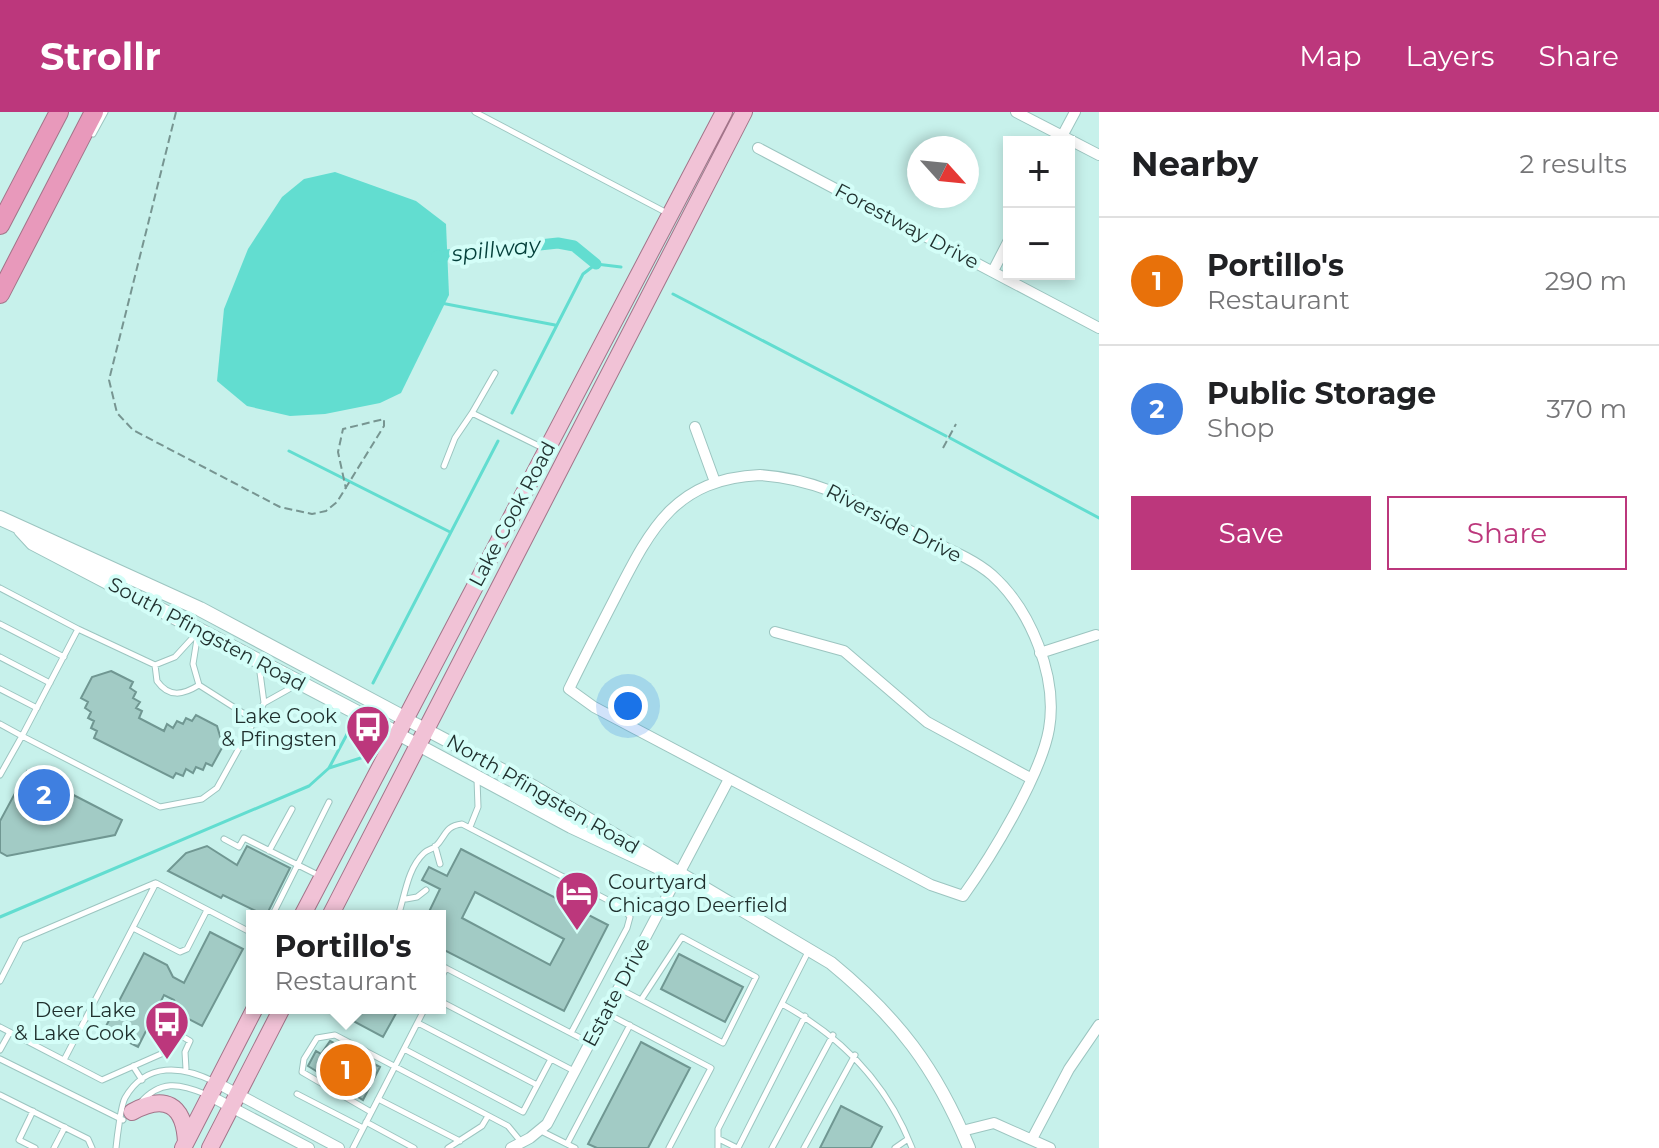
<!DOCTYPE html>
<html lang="en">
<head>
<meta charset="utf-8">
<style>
  body { margin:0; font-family:Montserrat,sans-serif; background:#f6f6f6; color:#202124 }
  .controls { position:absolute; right:24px; top:24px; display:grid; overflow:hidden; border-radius:0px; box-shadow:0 4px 12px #0003 }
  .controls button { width:72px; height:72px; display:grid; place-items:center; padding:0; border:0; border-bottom:2px solid #e0e0e0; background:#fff; color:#202124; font:40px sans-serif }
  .compass { position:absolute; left:907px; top:24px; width:72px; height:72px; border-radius:50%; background:#fff; box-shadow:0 4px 12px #0003; rotate:117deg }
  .you { position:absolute; left:628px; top:594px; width:28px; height:28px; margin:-20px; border:6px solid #fff; border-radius:50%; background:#1a73e8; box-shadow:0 0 0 12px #1a73e833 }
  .badge { display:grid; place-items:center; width:52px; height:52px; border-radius:50%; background:#bc377c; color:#fff; font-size:26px; font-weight:700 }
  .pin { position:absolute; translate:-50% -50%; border:4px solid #fff; box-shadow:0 2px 8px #0006 }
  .popup { position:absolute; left:246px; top:798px; width:200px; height:104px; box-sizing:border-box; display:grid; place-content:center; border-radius:0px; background:#fff; filter:drop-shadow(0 2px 6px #0005); font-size:26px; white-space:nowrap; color:#757577 }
  .popup b { font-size:30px; color:#202124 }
  .popup::after { content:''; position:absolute; left:50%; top:100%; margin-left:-16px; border:16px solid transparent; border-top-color:#fff }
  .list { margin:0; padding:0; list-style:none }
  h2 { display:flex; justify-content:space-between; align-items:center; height:104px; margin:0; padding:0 32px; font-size:34px }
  h2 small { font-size:26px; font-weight:400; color:#757577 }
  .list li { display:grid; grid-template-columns:52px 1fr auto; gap:24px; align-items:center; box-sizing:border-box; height:128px; padding:0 32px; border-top:2px solid #e0e0e0 }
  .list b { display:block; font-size:30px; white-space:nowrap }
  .list p { margin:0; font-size:26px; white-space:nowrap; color:#757577 }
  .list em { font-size:26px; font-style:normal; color:#757577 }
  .actions { display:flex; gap:16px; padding:24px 32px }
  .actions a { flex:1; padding:18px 0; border:2px solid #bc377c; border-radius:0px; text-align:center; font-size:28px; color:#bc377c }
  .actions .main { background:#bc377c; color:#fff }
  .map { position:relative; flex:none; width:1099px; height:1036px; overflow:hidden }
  header { display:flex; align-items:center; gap:48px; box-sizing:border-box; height:112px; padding:0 40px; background:#bc377c; color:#fff }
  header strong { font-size:38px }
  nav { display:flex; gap:44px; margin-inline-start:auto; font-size:28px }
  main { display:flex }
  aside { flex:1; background:#fff }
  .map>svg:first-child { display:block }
</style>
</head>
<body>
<header>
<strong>Strollr</strong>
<nav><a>Map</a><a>Layers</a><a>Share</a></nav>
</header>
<main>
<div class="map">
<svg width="1099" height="1036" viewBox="0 0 1099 1036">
  <rect width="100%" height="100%" fill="#c7f1eb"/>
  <!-- water -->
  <path fill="#62ddd0" d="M335,60L416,89L446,112L449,183L401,281L380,291L325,302L290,304L247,294L217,269L224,197L248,137L282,85L304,67Z"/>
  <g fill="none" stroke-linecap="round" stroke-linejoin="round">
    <!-- stream -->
    <path stroke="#62ddd0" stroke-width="3" d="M673,182L946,324
      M441,191L555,213
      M512,301L583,162L596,152L621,155
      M950,326L1099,406
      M289,339L450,420
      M373,571L498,329
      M329,656L367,644
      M0,805L309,674L329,656L353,611"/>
    <!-- canal -->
    <path stroke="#62ddd0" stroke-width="11" d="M437,144L558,131L574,134L596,152"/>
  </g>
  <!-- building -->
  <path fill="#a2cbc5" stroke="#709792" stroke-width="2" fill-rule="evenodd" d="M111,559L133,570L130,576L136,580L133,586L140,590L136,596L142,599L139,606L164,619L167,612L173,616L177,609L183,612L186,606L192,609L196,603L217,614L223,634L212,654L206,651L203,658L196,655L193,661L186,657L183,664L176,661L173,666L94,626L97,619L91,616L94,609L88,606L91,600L85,596L88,590L81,586L92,565Z
    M27,659L122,708L115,723L7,744L0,740V709Z
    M207,734L237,753L247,734L290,756L266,804L223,783L221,786L168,759L186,741Z
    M461,737L608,813L564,899L440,836V804H427L440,777L422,768L429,755L447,764ZM475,780L564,827L550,853L462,806Z
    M210,820L243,837L202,914L181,903L174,888L164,883L138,935L104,918L144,841L167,853L173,865L184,871Z
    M679,842L743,875L725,910L661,877Z
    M348,896H399L383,925L344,904Z
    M330,929L380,955L363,988L308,954L316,939L321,942Z
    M641,930L690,956L648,1036H597L588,1032Z
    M841,994L882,1015L871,1036H820Z"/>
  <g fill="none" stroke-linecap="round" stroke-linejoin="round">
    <!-- service casing -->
    <g stroke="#9cc5c0" stroke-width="7">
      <path id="service" d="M475,0L669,102
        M93,22L105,0
        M472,301L495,261
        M444,354L455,326L472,301L545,337
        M0,476L78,517
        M0,512L64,545
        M197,521L175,545L155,553L78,517L22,624L160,695L202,687L217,676L264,591L298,572
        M198,521L193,552L199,573L254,608
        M0,545L50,571
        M155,553L157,569C169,586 183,583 199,573
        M259,553L264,591
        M0,577L37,596
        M0,612L22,624L0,663
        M470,715L478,695L477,667
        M224,727L239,735L244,726L322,765
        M435,734L440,752
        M269,739L292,697
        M156,771L252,821
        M406,787L417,785L426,778
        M272,804L329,690
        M398,804C405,784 407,757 424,741C427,738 432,737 435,735C446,725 444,714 462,712L623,796L630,805L627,816L571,921
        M133,816L180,840L187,837L207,798
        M440,853L588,930
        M440,868L446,856
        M0,869L21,828L155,771
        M618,876L723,931L756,865L682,825L641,888
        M440,889L574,959
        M782,892C842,925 887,971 912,1036
        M604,900L711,956L669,1036
        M418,911L537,973
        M0,915L102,968L161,942L173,919L190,929L185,940L186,957
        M404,937L523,1000L551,947
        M0,938L10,920
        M0,947L123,1008
        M64,948L156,771
        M133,954L142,968
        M297,982L363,1016
        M0,983L88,1027L92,1036
        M378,987L460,1029
        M140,991C160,968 179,971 205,982
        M33,999L19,1028L35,1036
        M371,1000L302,960L304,947L317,926L335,923L508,1014L522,1031
        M366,1010L414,1036
        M541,1019L575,1036
        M719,1027L737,1036
        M567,1032L630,913
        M54,1036L65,1015
        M116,1036C117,1026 121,993 125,986C146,949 183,954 215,970
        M353,1036L425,896
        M448,1036L482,1014L488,1004
        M718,1036V1017L808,840
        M738,1036L805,904
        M772,1036L833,923
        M804,1036L855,943
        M895,1036L908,1027"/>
    </g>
    <!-- minor casing -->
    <g stroke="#9cc5c0" stroke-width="12">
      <path id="minor" d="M1016,0L1099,43
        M1060,28L1075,0
        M758,36L1099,216
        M993,159L1009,128
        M695,315L715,370
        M760,363C821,367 860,392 912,420C937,433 970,444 992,463C1031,498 1058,565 1049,617C1041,663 991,745 963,784L931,773L594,595L569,577C584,546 600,515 616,484C651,416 675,367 760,363Z
        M775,520L844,539L927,610L1030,666
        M1040,541L1096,523
        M217,971L339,1036
        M210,984L309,1036
        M962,1019L994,1011L1050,1036
        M1032,1027L1069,957L1099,913
        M511,1036L530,1026L547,1012L729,667"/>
    </g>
    <!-- tertiary casing -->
    <g stroke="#9cc5c0" stroke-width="14">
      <path id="tertiary" d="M404,606L533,674L831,851C898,906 936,956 969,1036
        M396,621L571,715L667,760"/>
    </g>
    <!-- secondary casing -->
    <g stroke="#9cc5c0" stroke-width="16">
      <path id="secondary" d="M0,406L200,497L404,606
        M21,418L33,431L396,621"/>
    </g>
    <!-- primary casing -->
    <g stroke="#a27489" stroke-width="18">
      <path id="primary" d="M302,804L724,0
        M330,804L744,0
        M132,1000C165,982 184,992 186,1030
        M183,1036L255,896
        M210,1036L282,896"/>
    </g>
    <!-- motorway casing -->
    <g stroke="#a27489" stroke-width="20">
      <path id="motorway" d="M0,113L59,0
        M0,182L94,0"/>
    </g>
    <!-- path -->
    <path stroke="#779591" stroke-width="2" stroke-dasharray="8 4" stroke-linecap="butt" d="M176,0L109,268L117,301L133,318L280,395L312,402L326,399L337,390L384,314V307L343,317L338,340L346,377
      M943,336L956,312"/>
    <!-- service -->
    <use href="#service" stroke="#fff" stroke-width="5"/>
    <!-- minor -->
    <use href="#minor" stroke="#fff" stroke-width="10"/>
    <!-- tertiary -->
    <use href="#tertiary" stroke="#fff" stroke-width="12"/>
    <!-- secondary -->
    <use href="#secondary" stroke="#fff" stroke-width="14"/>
    <!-- primary -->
    <use href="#primary" stroke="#f1c2d6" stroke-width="16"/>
    <!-- motorway -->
    <use href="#motorway" stroke="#e899bb" stroke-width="18"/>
  </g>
  <!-- icons -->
  <defs>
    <g id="bus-pin" transform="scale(2.3)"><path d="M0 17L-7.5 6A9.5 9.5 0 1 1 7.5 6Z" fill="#bc377c" stroke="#d4fef8"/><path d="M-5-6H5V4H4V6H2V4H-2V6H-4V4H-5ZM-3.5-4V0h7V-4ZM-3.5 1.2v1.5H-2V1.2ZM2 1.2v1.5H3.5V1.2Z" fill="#fff"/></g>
    <g id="hotel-pin" transform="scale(2.3)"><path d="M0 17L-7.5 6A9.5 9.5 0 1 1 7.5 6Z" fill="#bc377c" stroke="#d4fef8"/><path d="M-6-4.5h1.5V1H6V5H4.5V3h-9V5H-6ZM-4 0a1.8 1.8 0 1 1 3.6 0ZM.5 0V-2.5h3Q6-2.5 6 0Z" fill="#fff"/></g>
  </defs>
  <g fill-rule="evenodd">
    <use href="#bus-pin" x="368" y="615"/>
    <use href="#hotel-pin" x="577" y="781"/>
    <use href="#bus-pin" x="167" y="910"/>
  </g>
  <g text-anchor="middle" stroke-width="8" stroke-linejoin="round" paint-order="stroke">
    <!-- street labels -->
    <g font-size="20" fill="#1f2f2d" stroke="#d4fef8">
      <text transform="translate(907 114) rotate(28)" y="7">Forestway Drive</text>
      <text transform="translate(512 402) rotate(-62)" y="7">Lake Cook Road</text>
      <text transform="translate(894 411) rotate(27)" y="7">Riverside Drive</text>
      <text transform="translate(207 522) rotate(28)" y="7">South Pfingsten Road</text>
      <text transform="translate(543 682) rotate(30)" y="7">North Pfingsten Road</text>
      <text transform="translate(616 880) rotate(-62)" y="7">Estate Drive</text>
    </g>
    <!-- poi labels -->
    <g font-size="20" fill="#1f2f2d" stroke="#d4fef8" text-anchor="end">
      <text x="337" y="611">Lake Cook<tspan x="337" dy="23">&amp; Pfingsten</tspan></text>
      <text x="608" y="777" text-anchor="start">Courtyard<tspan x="608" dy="23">Chicago Deerfield</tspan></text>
      <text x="136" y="905">Deer Lake<tspan x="136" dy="23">&amp; Lake Cook</tspan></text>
    </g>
    <!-- water labels -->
    <g font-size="22" font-style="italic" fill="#023e39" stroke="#d4fef8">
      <text transform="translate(496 137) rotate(-6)" y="8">spillway</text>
    </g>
  </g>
</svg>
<div class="controls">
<button>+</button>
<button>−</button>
</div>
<svg class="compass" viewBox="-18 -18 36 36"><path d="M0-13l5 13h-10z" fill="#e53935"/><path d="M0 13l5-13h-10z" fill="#757577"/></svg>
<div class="you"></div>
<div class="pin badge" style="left:346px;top:958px;background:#e8710a">1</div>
<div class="popup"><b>Portillo's</b>Restaurant</div>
<div class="pin badge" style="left:44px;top:683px;background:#3f7fe0">2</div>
</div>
<aside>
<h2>Nearby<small>2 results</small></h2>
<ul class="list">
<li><span class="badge" style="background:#e8710a">1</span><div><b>Portillo's</b><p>Restaurant</p></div><em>290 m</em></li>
<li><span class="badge" style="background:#3f7fe0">2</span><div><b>Public Storage</b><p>Shop</p></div><em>370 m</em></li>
</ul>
<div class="actions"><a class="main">Save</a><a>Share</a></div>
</aside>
</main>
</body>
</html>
